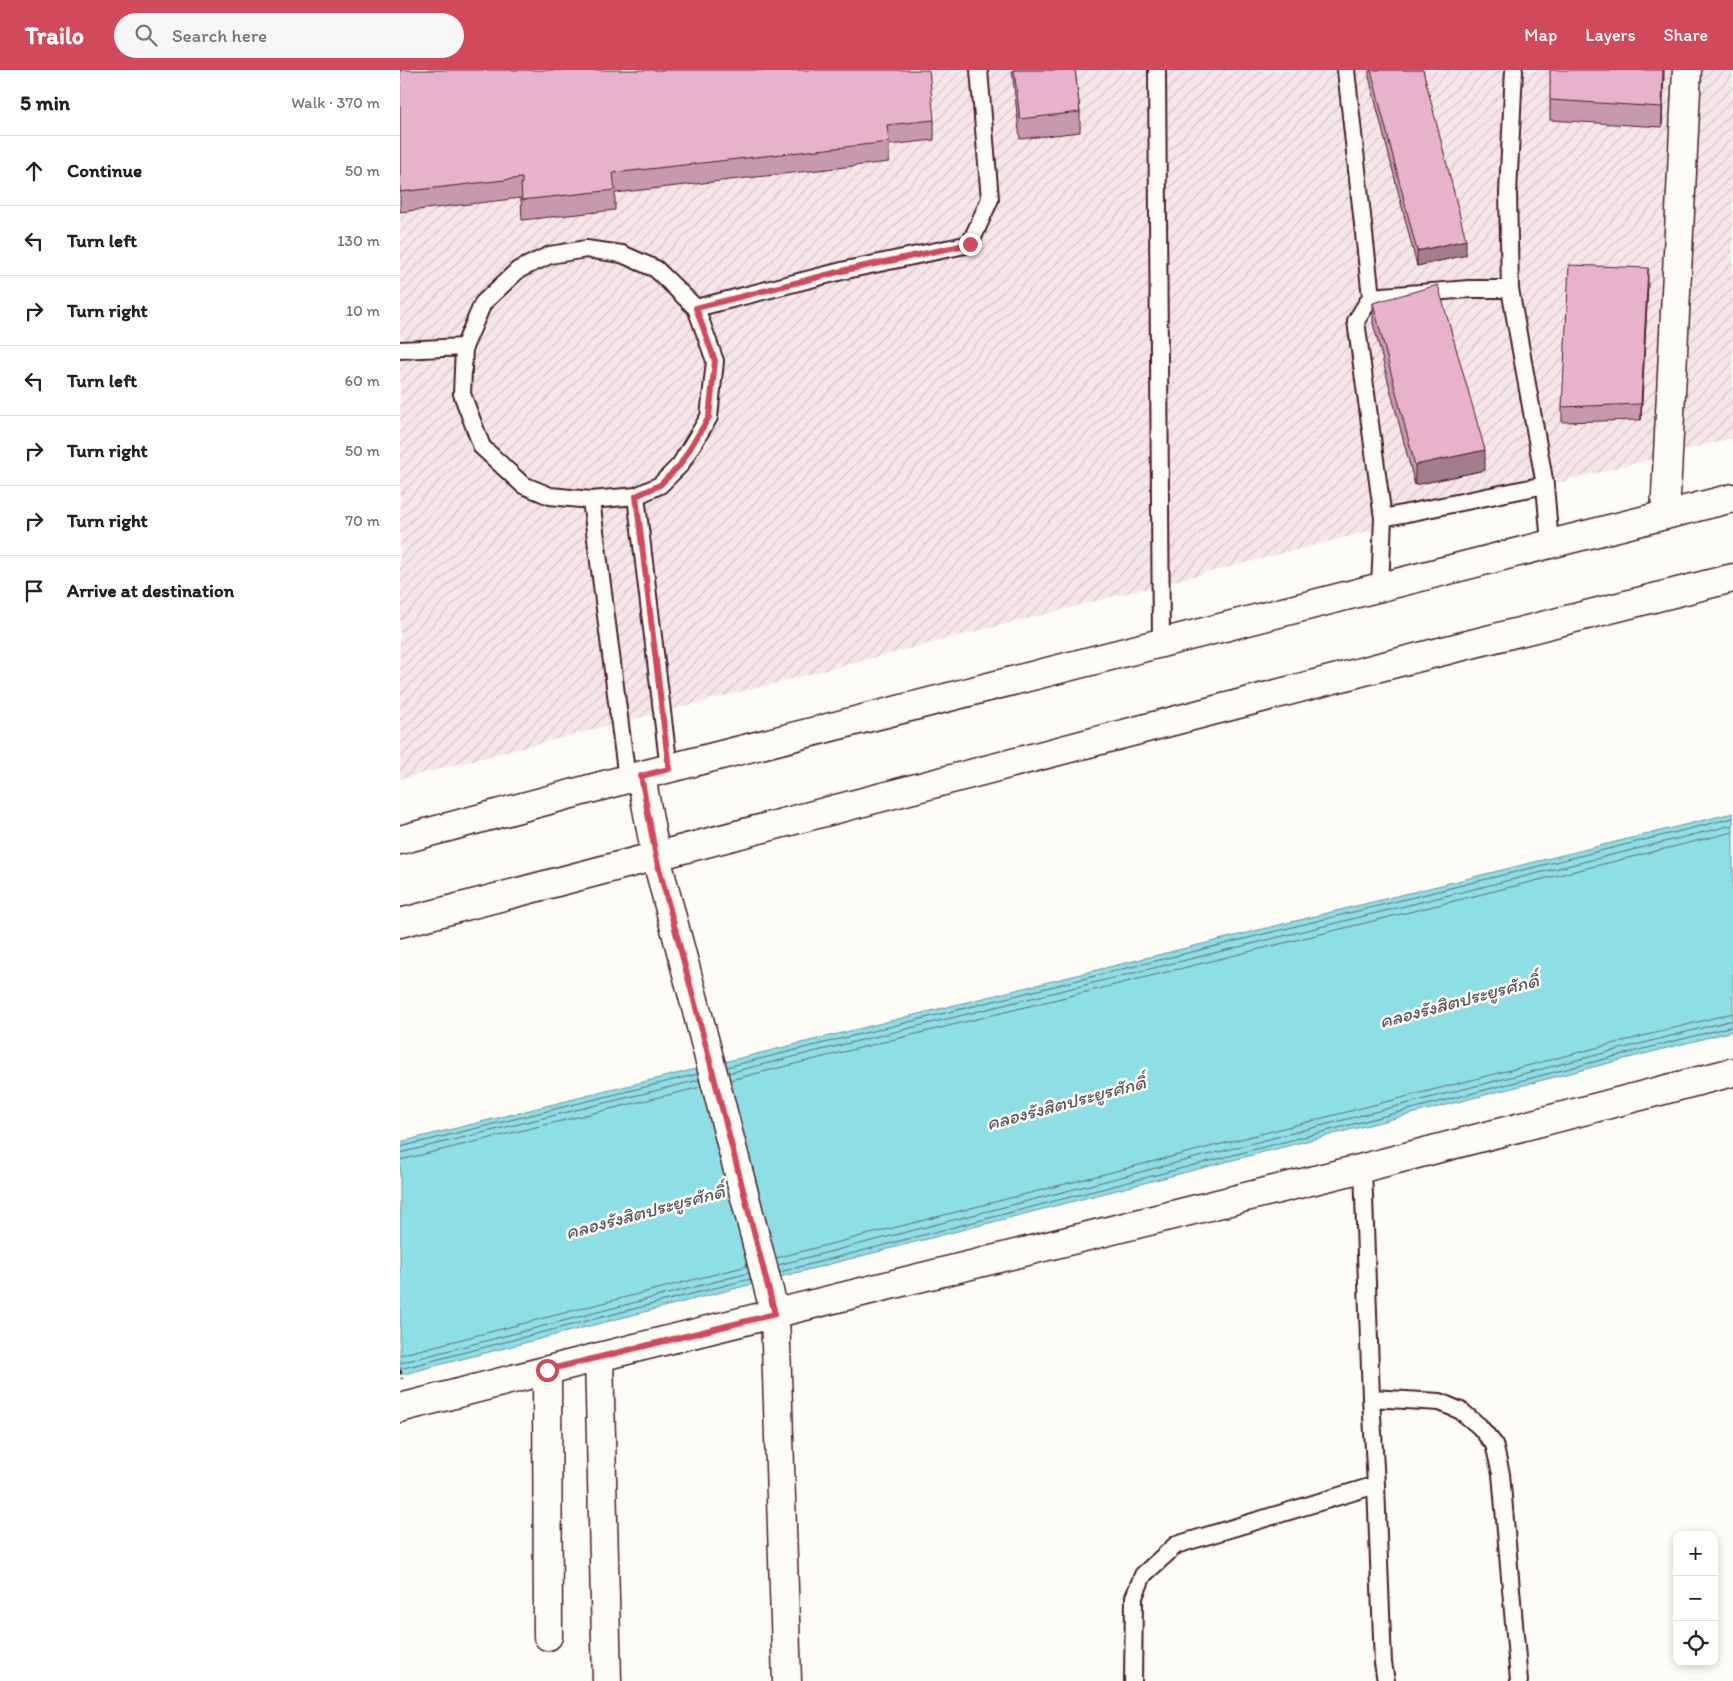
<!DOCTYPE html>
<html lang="en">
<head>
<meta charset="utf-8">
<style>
  body { margin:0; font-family:Itim,"Playpen Sans Thai",sans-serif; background:#f6f6f6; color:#222 }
  .controls { position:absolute; right:15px; bottom:15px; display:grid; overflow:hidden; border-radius:10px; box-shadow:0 2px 8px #0003 }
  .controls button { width:45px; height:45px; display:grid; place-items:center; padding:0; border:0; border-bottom:1px solid #e0e0e0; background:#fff; color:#222; font:25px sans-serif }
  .stop { position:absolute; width:15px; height:15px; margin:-11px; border:4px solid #d1495b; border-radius:50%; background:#fff }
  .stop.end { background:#d1495b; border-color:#fff; box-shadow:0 1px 5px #0008 }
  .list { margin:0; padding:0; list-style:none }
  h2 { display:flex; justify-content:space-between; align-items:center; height:65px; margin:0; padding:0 20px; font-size:21px }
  h2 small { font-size:16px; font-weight:400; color:#767676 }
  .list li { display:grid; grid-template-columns:32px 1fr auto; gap:15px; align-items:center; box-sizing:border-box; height:70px; padding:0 20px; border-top:1px solid #e0e0e0 }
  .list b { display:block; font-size:19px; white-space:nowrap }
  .list em { font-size:16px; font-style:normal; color:#767676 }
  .icon { flex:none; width:28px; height:28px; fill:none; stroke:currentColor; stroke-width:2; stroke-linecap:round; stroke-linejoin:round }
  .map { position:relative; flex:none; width:1333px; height:1611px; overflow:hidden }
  header { display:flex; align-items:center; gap:30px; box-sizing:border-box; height:70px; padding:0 25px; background:#d1495b; color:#fff }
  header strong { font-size:24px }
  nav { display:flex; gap:28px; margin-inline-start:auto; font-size:18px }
  .search { width:350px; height:45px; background:#f6f6f6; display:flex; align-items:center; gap:12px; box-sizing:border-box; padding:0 18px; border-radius:28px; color:#767676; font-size:19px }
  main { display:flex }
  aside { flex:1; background:#fff }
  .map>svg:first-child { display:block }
</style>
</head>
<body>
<header>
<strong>Trailo</strong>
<div class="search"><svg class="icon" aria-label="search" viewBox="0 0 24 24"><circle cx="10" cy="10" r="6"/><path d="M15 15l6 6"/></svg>Search here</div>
<nav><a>Map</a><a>Layers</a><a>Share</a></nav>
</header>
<main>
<aside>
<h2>5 min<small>Walk · 370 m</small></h2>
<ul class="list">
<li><svg class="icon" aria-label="ahead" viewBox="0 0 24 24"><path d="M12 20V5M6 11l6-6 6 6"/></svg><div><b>Continue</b></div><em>50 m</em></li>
<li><svg class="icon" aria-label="left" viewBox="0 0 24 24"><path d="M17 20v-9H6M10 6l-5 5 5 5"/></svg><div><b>Turn left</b></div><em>130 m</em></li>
<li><svg class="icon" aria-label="right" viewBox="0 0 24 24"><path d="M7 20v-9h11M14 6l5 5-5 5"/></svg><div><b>Turn right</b></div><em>10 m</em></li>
<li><svg class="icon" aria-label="left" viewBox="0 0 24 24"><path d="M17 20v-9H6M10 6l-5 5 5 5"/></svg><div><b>Turn left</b></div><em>60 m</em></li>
<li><svg class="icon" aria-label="right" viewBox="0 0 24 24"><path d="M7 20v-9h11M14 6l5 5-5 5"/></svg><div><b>Turn right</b></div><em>50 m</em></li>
<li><svg class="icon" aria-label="right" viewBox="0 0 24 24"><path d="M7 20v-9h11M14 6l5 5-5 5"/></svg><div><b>Turn right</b></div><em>70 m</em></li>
<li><svg class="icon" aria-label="arrive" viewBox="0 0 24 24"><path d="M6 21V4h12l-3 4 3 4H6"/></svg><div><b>Arrive at destination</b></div></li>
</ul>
</aside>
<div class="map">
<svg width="1333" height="1611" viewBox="0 0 1333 1611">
  <defs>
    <pattern id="industrial-furrows" width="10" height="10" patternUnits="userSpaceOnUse" patternTransform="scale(1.25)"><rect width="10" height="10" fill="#f6e6ea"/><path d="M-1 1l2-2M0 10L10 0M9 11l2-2" fill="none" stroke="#d4c5c9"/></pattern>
  </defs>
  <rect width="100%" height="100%" fill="#fdfcf7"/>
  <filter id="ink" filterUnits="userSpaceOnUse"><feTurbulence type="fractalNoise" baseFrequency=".02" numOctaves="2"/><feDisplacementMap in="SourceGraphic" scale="10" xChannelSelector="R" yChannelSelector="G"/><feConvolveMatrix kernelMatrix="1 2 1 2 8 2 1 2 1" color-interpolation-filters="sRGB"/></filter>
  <g filter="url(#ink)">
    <!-- industrial -->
    <path fill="url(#industrial-furrows)" d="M0,0H1333V368L0,709Z"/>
    <!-- water -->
    <path fill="#8ddee5" stroke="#72929b" d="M1333,743V961L0,1305V1072Z"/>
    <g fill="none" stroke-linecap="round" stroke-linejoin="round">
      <!-- shore -->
      <path stroke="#656b75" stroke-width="1" d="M327,997L1333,748
        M328,1003L1333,755
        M330,1010L1333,762
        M0,1077L298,1004
        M0,1083L299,1010
        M0,1090L301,1017
        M376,1188L1333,943
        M378,1195L1333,950
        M380,1202L1333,956
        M0,1285L347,1196
        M0,1293L349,1203
        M0,1299L350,1209"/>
      <!-- service casing -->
      <g stroke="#4a1f2b" stroke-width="20">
        <path id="service" d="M757,0L761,573
          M946,0L971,227
          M186,179L222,184L256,199L296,238L315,291L309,347L280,395L260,415L236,426L191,430L150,426L123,415L82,377L62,324L64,277L83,233L118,200L150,185Z
          M1110,219L1108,123L1114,0
          M296,238L446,200L570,174L590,129L579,0
          M0,280L64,277
          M236,426L269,699
          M191,430L227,709
          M983,448L1145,415
          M980,518L983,448L956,251L971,227L1069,219H1110L1145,415L1150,474
          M963,1098L971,1328L976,1415L983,1593L986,1611
          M971,1328L1040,1332L1061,1341L1079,1356L1094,1374L1101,1404L1119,1611
          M733,1611L734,1527L743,1505L776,1475L976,1415"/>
      </g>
      <!-- minor casing -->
      <g stroke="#4a1f2b" stroke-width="31">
        <path id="minor" d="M1265,445L1287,0
          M256,787L299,949L375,1244L387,1611
          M199,1287L207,1611
          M147,1300L148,1566
          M0,1338L199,1287L963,1098L1333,1002"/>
      </g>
      <!-- primary casing -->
      <g stroke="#4a1f2b" stroke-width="31">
        <path id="primary" d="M241,706L256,787
          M0,770L227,709L1150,474L1333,428
          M0,853L980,597L1333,508"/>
      </g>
      <!-- path -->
      <path stroke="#4a1f2b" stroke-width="3" stroke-dasharray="4 4" stroke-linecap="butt" d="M0,1300L2,1309"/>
      <!-- service -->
      <use href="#service" stroke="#fdfcf7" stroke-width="16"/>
      <!-- minor -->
      <use href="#minor" stroke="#fdfcf7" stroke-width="28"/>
      <!-- primary -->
      <use href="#primary" stroke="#fdfcf7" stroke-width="28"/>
    </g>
    <!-- wall -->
    <path fill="#c799af" stroke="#4a1f2b" d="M0,0L534,50V70L489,75V92L215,123V140L122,150L121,128L0,142Z
      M612,0H675L680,42V62L620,69Z
      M969,0H1023L1066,185L1017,196L969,7Z
      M1264,0L1262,57L1150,50V30Z
      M1248,214L1241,350L1162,352V337Z
      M973,233L1085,400L1015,415L973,253Z"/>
    <!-- shaded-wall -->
    <path fill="#a27d8e" stroke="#4a1f2b" d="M1263,0H1264L1262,57V37Z
      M1066,170V185L1017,196V181Z
      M1248,198V214L1241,350V334Z
      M1085,380V400L1015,415V395Z"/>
    <!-- building -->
    <path fill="#e7b2cb" stroke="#4a1f2b" d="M0,0H529L534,50L487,55L489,72L213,103L215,120L122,130L121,113H122V108L0,122Z
      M614,0H675L680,42L620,49Z
      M971,0H1023L1066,170L1017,181Z
      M1150,0H1263L1262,37L1150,30Z
      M1169,195L1248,198L1241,334L1162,337Z
      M1038,215L1085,380L1015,395L973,233Z"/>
  </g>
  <g fill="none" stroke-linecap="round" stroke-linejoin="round" filter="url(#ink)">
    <!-- route -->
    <path stroke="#d1495b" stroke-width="6" d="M147,1300L375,1244L299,949L256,787L241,706L269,699L236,426L260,415L280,395L309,347L315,291L296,238L446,200L570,174"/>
  </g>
  <g text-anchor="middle" stroke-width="5" stroke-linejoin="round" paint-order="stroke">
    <!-- water labels -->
    <g font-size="19" font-style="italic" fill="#5e5863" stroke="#fdfcf7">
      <text transform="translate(1059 930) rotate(-15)" y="7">คลองรังสิตประยูรศักดิ์</text>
      <text transform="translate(666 1032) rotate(-15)" y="7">คลองรังสิตประยูรศักดิ์</text>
      <text transform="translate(245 1141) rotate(-15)" y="7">คลองรังสิตประยูรศักดิ์</text>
    </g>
  </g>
</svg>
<div class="controls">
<button>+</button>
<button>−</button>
<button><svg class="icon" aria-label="locate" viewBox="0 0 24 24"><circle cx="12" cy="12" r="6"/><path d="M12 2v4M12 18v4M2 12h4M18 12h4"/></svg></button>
</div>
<div class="stop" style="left:147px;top:1300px"></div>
<div class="stop end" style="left:570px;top:174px"></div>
</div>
</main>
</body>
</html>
